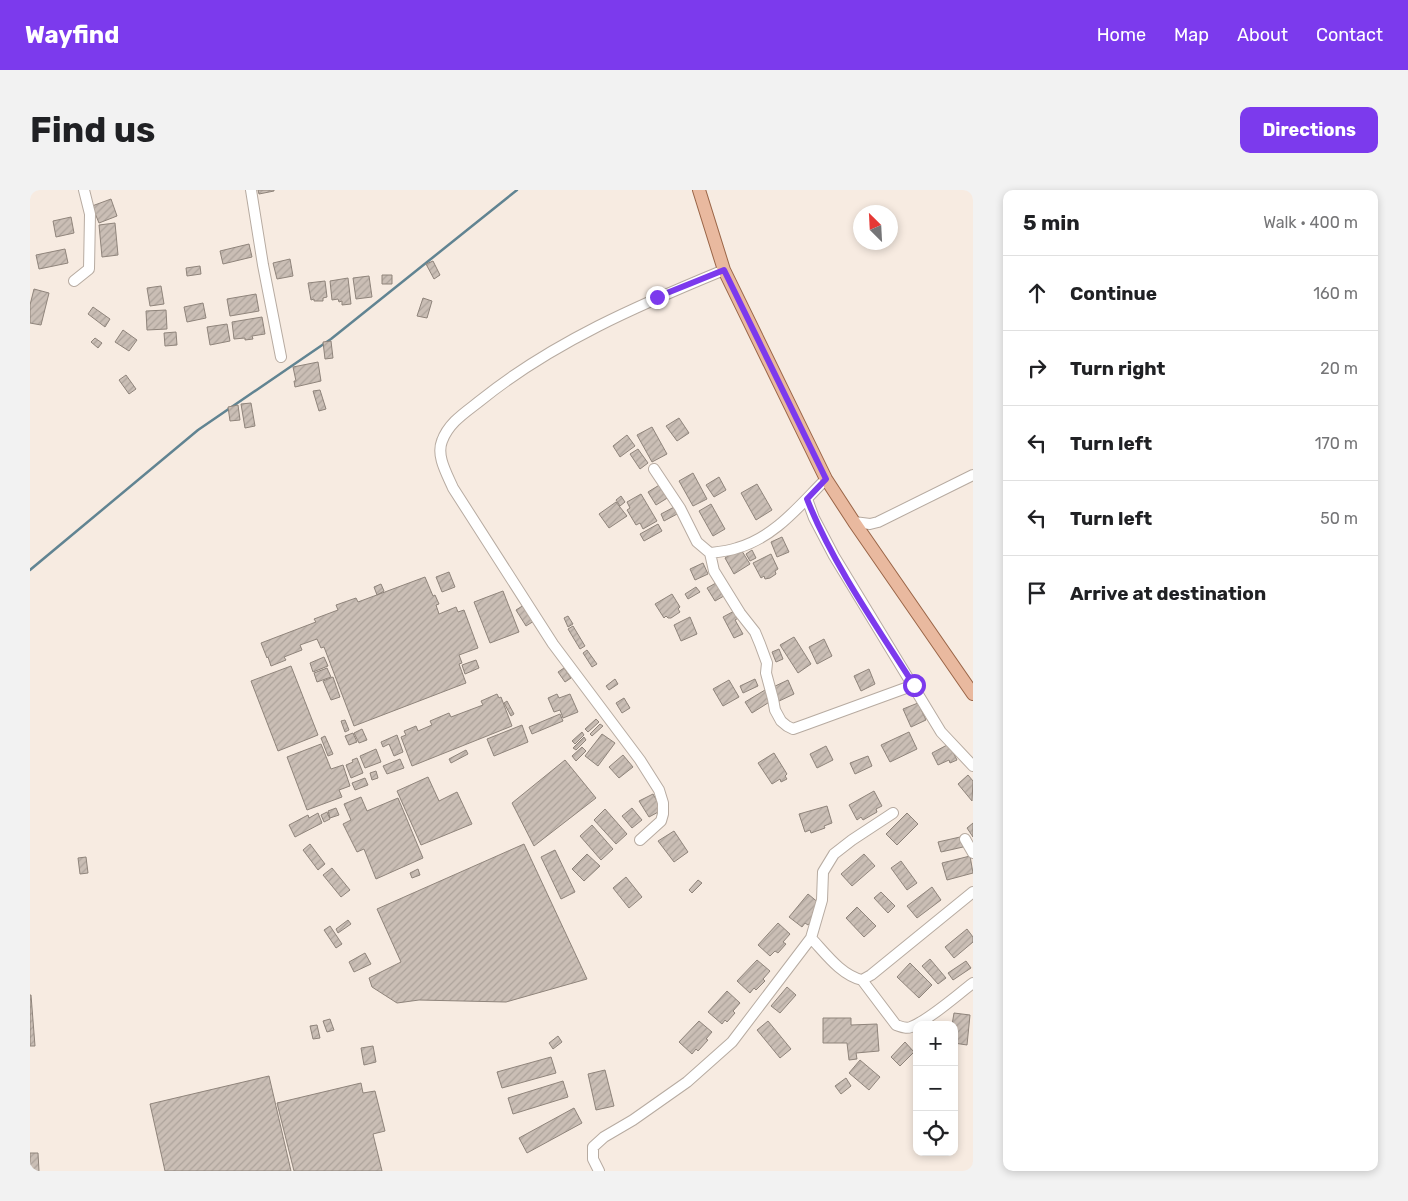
<!DOCTYPE html>
<html lang="en">
<head>
<meta charset="utf-8">
<style>
  body { margin:0; font-family:Rubik,sans-serif; background:#f2f2f2; color:#202124 }
  .controls { position:absolute; right:15px; bottom:15px; display:grid; overflow:hidden; border-radius:10px; box-shadow:0 2px 8px #0003 }
  .controls button { width:45px; height:45px; display:grid; place-items:center; padding:0; border:0; border-bottom:1px solid #e0e0e0; background:#fff; color:#202124; font:25px sans-serif }
  .compass { position:absolute; left:823px; top:15px; width:45px; height:45px; border-radius:50%; background:#fff; box-shadow:0 2px 8px #0003; rotate:336deg }
  .stop { position:absolute; width:15px; height:15px; margin:-11px; border:4px solid #7c3aed; border-radius:50%; background:#fff }
  .stop.end { background:#7c3aed; border-color:#fff; box-shadow:0 1px 5px #0008 }
  .list { margin:0; padding:0; list-style:none }
  h2 { display:flex; justify-content:space-between; align-items:center; height:65px; margin:0; padding:0 20px; font-size:21px }
  h2 small { font-size:16px; font-weight:400; color:#757577 }
  .list li { display:grid; grid-template-columns:32px 1fr auto; gap:15px; align-items:center; box-sizing:border-box; height:75px; padding:0 20px; border-top:1px solid #e0e0e0 }
  .list b { display:block; font-size:19px; white-space:nowrap }
  .list em { font-size:16px; font-style:normal; color:#757577 }
  .icon { flex:none; width:28px; height:28px; fill:none; stroke:currentColor; stroke-width:2; stroke-linecap:round; stroke-linejoin:round }
  .map { position:relative; flex:none; width:943px; height:981px; overflow:hidden; border-radius:10px }
  header { display:flex; align-items:center; gap:30px; box-sizing:border-box; height:70px; padding:0 25px; background:#7c3aed; color:#fff }
  header strong { font-size:24px }
  nav { display:flex; gap:28px; margin-inline-start:auto; font-size:18px }
  .intro { display:flex; align-items:center; justify-content:space-between; box-sizing:border-box; height:120px; padding:0 30px }
  h1 { margin:0; font-size:35px }
  .button { padding:12px 22px; border-radius:10px; background:#7c3aed; color:#fff; font-size:18px; font-weight:700 }
  main { display:flex; gap:30px; padding:0 30px }
  aside { flex:1; background:#fff; border-radius:10px; box-shadow:0 2px 8px #0003 }
  .map>svg:first-child { display:block }
</style>
</head>
<body>
<header>
<strong>Wayfind</strong>
<nav><a>Home</a><a>Map</a><a>About</a><a>Contact</a></nav>
</header>
<div class="intro"><h1>Find us</h1><a class="button">Directions</a></div>
<main>
<div class="map">
<svg width="943" height="981" viewBox="0 0 943 981">
  <defs>
    <pattern id="building-hatch" width="6" height="6" patternUnits="userSpaceOnUse" patternTransform="scale(1.25)"><rect width="6" height="6" fill="#cabeb5"/><path d="M-1 1l2-2M0 6l6-6M5 7l2-2" fill="none" stroke="#ada39b"/></pattern>
  </defs>
  <rect width="100%" height="100%" fill="#f7ebe1"/>
  <g fill="none" stroke-linecap="round" stroke-linejoin="round">
    <!-- stream -->
    <path stroke="#618492" stroke-width="2.5" d="M0,380L168,240L301,149L487,0"/>
  </g>
  <!-- building -->
  <path fill="url(#building-hatch)" stroke="#8f847b" d="M228,0H244V1L229,4Z
    M81,9L87,26L69,33L62,16Z
    M41,27L44,43L26,47L23,31Z
    M85,33L88,65L72,67L69,35Z
    M219,54L222,67L193,74L190,61Z
    M35,59L38,73L9,79L6,65Z
    M260,69L263,86L247,89L243,73Z
    M403,71L410,85L404,89L396,74Z
    M170,76L171,84L157,86L156,78Z
    M352,85H362V94H352Z
    M339,86L342,107L326,109L323,88Z
    M318,88L321,114L312,115V111L309,112L308,109L302,110L300,91Z
    M295,91L297,107L293,108V111H284V109L281,110L278,93Z
    M131,96L134,114L120,116L117,98Z
    M4,99L19,103L11,135L0,133V115Z
    M226,104L229,121L200,126L197,109Z
    M393,108L402,111L397,128L387,126Z
    M173,113L176,128L157,132L154,117Z
    M63,117L80,129L75,137L58,124Z
    M136,120L137,139L117,140L116,121Z
    M232,127L235,144L222,146L223,149L215,150V148L204,149L202,132Z
    M197,134L200,151L180,155L177,137Z
    M93,140L107,150L99,161L85,152Z
    M146,142L147,155L135,156L134,143Z
    M65,148L72,153L68,158L61,152Z
    M301,151L303,168L295,169L293,152Z
    M288,172L291,191L265,197L264,191H266L263,177Z
    M96,185L106,199L99,204L89,190Z
    M290,200L296,219L289,221L283,201Z
    M221,213L225,236L215,238L211,214Z
    M208,215L210,230L200,231L198,217Z
    M649,228L659,243L647,251L636,236Z
    M622,237L637,264L622,272L607,245Z
    M597,245L605,256L590,267L583,256Z
    M608,259L618,273L610,279L600,264Z
    M663,283L677,309L663,316L649,291Z
    M689,287L696,300L684,307L676,295Z
    M631,294L639,307L626,315L618,302Z
    M727,294L742,320L726,330L711,303Z
    M611,304L627,331L613,339L610,333L606,335L597,320L600,318L597,312Z
    M591,306L595,312L590,316L586,310Z
    M586,312L597,326L579,338L569,324Z
    M681,314L695,339L683,346L669,321Z
    M646,316L649,323L634,331L631,324Z
    M628,334L632,341L614,351L610,344Z
    M752,347L759,362L747,367L741,352Z
    M710,358L720,374L704,384L695,368Z
    M722,360L726,368L720,371L716,364Z
    M741,364L748,379L745,381L746,384L740,388L735,389L734,386L731,388L723,373Z
    M673,373L678,384L665,390L660,379Z
    M419,382L425,397L412,402L406,387Z
    M395,387L403,406L405,405L409,414L406,415L409,424L426,417L428,422L434,420L448,458L429,465L432,473L429,474L436,493L324,536L294,457L291,458L287,449L270,455L272,460L254,467L256,470L241,476L238,467L237,468L231,453L286,432L284,429L308,420L306,415L326,408L328,412Z
    M693,389L701,402L685,411L677,398Z
    M351,394L354,401L347,405L344,397Z
    M666,397L670,402L658,409L655,404Z
    M473,401L489,442L460,453L444,412Z
    M642,404L650,417L648,419L650,422L641,428H638L636,426L634,428L625,414Z
    M494,415L504,431L496,436L486,420Z
    M708,419L712,426L705,430L713,444L704,448L693,427Z
    M538,426L543,434L538,437L534,428Z
    M660,427L667,444L651,451L644,435Z
    M543,436L555,456L550,459L538,439Z
    M764,447L781,474L768,483L750,455Z
    M794,449L802,466L787,474L779,457Z
    M749,459L753,469L746,472L742,462Z
    M557,460L567,474L562,477L553,463Z
    M294,467L298,476L283,482L280,473Z
    M446,470L449,478L435,484L432,475Z
    M261,476L288,545L248,561L221,491Z
    M297,478L301,487L287,492L284,483Z
    M534,478L541,488L535,492L528,482Z
    M839,479L845,494L831,501L824,486Z
    M303,487L310,507L301,510L293,491Z
    M585,489L588,494L579,500L576,496Z
    M725,489L728,496L713,503L710,496Z
    M699,490L709,507L693,516L683,499Z
    M758,490L764,504L747,512L741,498Z
    M735,500L741,511L722,523L715,512Z
    M467,504L469,508L471,507L482,536L382,576L371,547L376,545L374,541L386,536L388,541L402,535L400,531L419,523L421,527L453,515L451,511Z
    M527,504L529,508L540,504L548,522L533,528L530,520L524,522L518,508Z
    M594,508L600,518L592,523L586,513Z
    M477,511L484,524L481,526L474,513Z
    M888,513L896,530L881,537L873,519Z
    M530,524L533,531L502,544L499,537Z
    M566,529L569,532L558,542L555,539Z
    M315,530L319,540L315,542L311,531Z
    M570,534L573,536L562,546L560,544Z
    M492,535L498,552L464,566L457,549Z
    M332,539L337,550L329,553L324,543Z
    M552,542L554,545L545,554L542,551Z
    M879,542L887,559L860,572L851,555Z
    M323,543L327,552L319,555L315,546Z
    M572,544L585,553L568,576L555,566Z
    M367,545L373,562L364,566L359,554L353,557L351,552Z
    M295,546L303,564L298,566L291,548Z
    M554,547L556,550L546,560L543,558Z
    M291,554L301,579L313,575L320,596L309,600L312,607L277,620L257,567Z
    M919,554L927,570L920,573L919,570L908,575L902,563Z
    M796,556L803,570L787,578L780,564Z
    M552,557L556,561L546,571L542,566Z
    M346,559L351,572L335,578L330,566Z
    M436,560L438,564L421,573L419,569Z
    M744,563L757,584L755,586L757,589L751,592L750,589L742,594L728,573Z
    M593,565L603,577L589,588L579,577Z
    M838,566L842,576L825,584L820,573Z
    M327,568L333,583L321,588L316,575L323,572L322,570Z
    M370,569L374,578L357,584L353,576Z
    M535,570L566,608L504,656L482,613Z
    M346,581L348,588L342,590L340,583Z
    M938,585L943,591L942,611L928,594Z
    M398,587L409,611L427,602L442,634L391,655L367,601Z
    M335,588L338,595L325,600L322,593Z
    M844,601L852,616L846,619L847,622L833,630L831,627L827,630L819,615Z
    M623,604L632,620L619,627L609,611Z
    M331,607L337,621L368,608L393,668L346,689L334,659L327,662L313,634L321,630L314,614Z
    M797,616L802,633L794,636L795,638L781,643L780,640L775,642L769,624Z
    M306,618L309,625L300,628L298,621Z
    M602,618L612,630L602,638L592,626Z
    M575,619L597,644L586,654L564,630Z
    M297,622L300,629L294,632L291,625Z
    M288,623L292,633L265,647L259,635L278,625L279,628Z
    M877,623L888,634L867,655L856,644Z
    M943,633V647L937,638Z
    M562,635L583,659L571,670L550,646Z
    M644,641L658,662L644,672L628,651Z
    M930,647L933,657L911,662L908,652Z
    M280,654L295,674L288,680L273,660Z
    M494,654L557,789L476,812L389,810L367,813L342,797L339,788L371,772L347,719Z
    M525,660L545,702L531,709L511,667Z
    M557,664L570,676L554,691L542,679Z
    M834,664L845,676L822,696L811,684Z
    M940,666L943,683L917,690L912,673Z
    M56,667L58,683L50,684L48,668Z
    M871,671L887,693L877,700L861,678Z
    M302,678L320,700L311,707L293,685Z
    M388,679L390,685L382,688L380,683Z
    M596,687L612,707L599,718L583,698Z
    M668,690L672,693L662,703L659,700Z
    M902,697L911,710L887,728L877,716Z
    M851,702L865,716L858,723L844,708Z
    M778,704L790,714L782,723L786,726L778,735L775,733L772,737L759,727Z
    M827,717L846,736L834,747L816,728Z
    M318,730L321,734L308,743L306,739Z
    M748,733L760,744L753,752L756,754L748,763L745,761L740,766L728,755Z
    M300,736L312,754L306,758L294,740Z
    M937,739L943,747V752L924,768L915,757Z
    M335,763L341,774L324,782L319,772Z
    M900,769L916,788L908,794L892,776Z
    M727,770L740,781L733,789L735,791L726,800L724,798L720,803L707,791Z
    M936,771L941,778L923,790L918,783Z
    M880,773L902,795L889,808L867,787Z
    M757,797L766,805L750,823L741,816Z
    M697,801L710,813L703,821L705,823L697,832L695,830L692,834L678,822Z
    M0,805H1L5,856H0Z
    M924,823L940,825L937,855L924,853V835H922Z
    M793,828H821V835L847,834L849,861L826,863L827,869L819,870L817,853H793Z
    M300,829L304,840L297,842L293,831Z
    M669,831L682,842L676,849L678,850L668,861L666,859L662,864L649,852Z
    M738,831L761,859L750,868L727,840Z
    M287,835L290,848L283,849L280,836Z
    M528,846L532,852L523,859L519,853Z
    M875,852L884,862L870,876L861,867Z
    M343,856L346,872L334,875L331,858Z
    M521,867L526,883L472,898L467,882Z
    M830,870L850,887L839,900L819,883Z
    M575,880L584,916L566,920L558,884Z
    M239,886L261,981H135L120,914Z
    M816,888L821,896L811,904L805,896Z
    M533,891L538,907L483,924L478,908Z
    M331,893L333,903L345,901L355,941L343,944L352,981H264L247,913Z
    M544,918L552,933L497,963L489,948Z
    M0,963H8L9,981H0Z"/>
  <g fill="none" stroke-linecap="round" stroke-linejoin="round">
    <!-- minor casing -->
    <g stroke="#b7aba1" stroke-width="12">
      <path id="minor" d="M221,0L233,75L251,167
        M44,91L59,79L60,24L54,0
        M624,279L650,318L667,352L680,363C689,362 699,361 707,358C745,347 769,316 796,289
        M777,309L784,328L804,366L911,542L943,576
        M824,332L840,334L848,332L943,285
        M680,363L684,381L710,423L725,442L730,454L737,473L736,483L743,509L745,520L751,531L757,536L763,539L777,534L884,495
        M935,649L943,663
        M610,650L631,631L633,624V613L629,600L610,570L523,454L423,298C417,284 406,266 412,251C419,232 436,222 451,210C523,152 609,115 694,80
        M781,748C796,764 811,785 832,790L841,785L943,702
        M832,790L866,835C872,837 876,839 881,837C899,830 927,805 943,793
        M569,981L563,969V957L574,947L603,930L657,892L702,852L781,748L792,710L793,682L804,664L822,650L863,623"/>
    </g>
    <!-- major casing -->
    <g stroke="#9a6547" stroke-width="14">
      <path id="major" d="M669,0L694,80L796,289L824,332L943,504"/>
    </g>
    <!-- minor -->
    <use href="#minor" stroke="#fff" stroke-width="10"/>
    <!-- major -->
    <use href="#major" stroke="#e9b99f" stroke-width="12"/>
  </g>
  <g fill="none" stroke-linecap="round" stroke-linejoin="round">
    <!-- route -->
    <path stroke="#7c3aed" stroke-width="6" d="M627,107L694,80L796,289L777,309C802,373 847,437 884,495"/>
  </g>
</svg>
<div class="controls">
<button>+</button>
<button>−</button>
<button><svg class="icon" aria-label="locate" viewBox="0 0 24 24"><circle cx="12" cy="12" r="6"/><path d="M12 2v4M12 18v4M2 12h4M18 12h4"/></svg></button>
</div>
<svg class="compass" viewBox="-18 -18 36 36"><path d="M0-13l5 13h-10z" fill="#e53935"/><path d="M0 13l5-13h-10z" fill="#757577"/></svg>
<div class="stop" style="left:884px;top:495px"></div>
<div class="stop end" style="left:627px;top:107px"></div>
</div>
<aside>
<h2>5 min<small>Walk · 400 m</small></h2>
<ul class="list">
<li><svg class="icon" aria-label="ahead" viewBox="0 0 24 24"><path d="M12 20V5M6 11l6-6 6 6"/></svg><div><b>Continue</b></div><em>160 m</em></li>
<li><svg class="icon" aria-label="right" viewBox="0 0 24 24"><path d="M7 20v-9h11M14 6l5 5-5 5"/></svg><div><b>Turn right</b></div><em>20 m</em></li>
<li><svg class="icon" aria-label="left" viewBox="0 0 24 24"><path d="M17 20v-9H6M10 6l-5 5 5 5"/></svg><div><b>Turn left</b></div><em>170 m</em></li>
<li><svg class="icon" aria-label="left" viewBox="0 0 24 24"><path d="M17 20v-9H6M10 6l-5 5 5 5"/></svg><div><b>Turn left</b></div><em>50 m</em></li>
<li><svg class="icon" aria-label="arrive" viewBox="0 0 24 24"><path d="M6 21V4h12l-3 4 3 4H6"/></svg><div><b>Arrive at destination</b></div></li>
</ul>
</aside>
</main>
</body>
</html>
